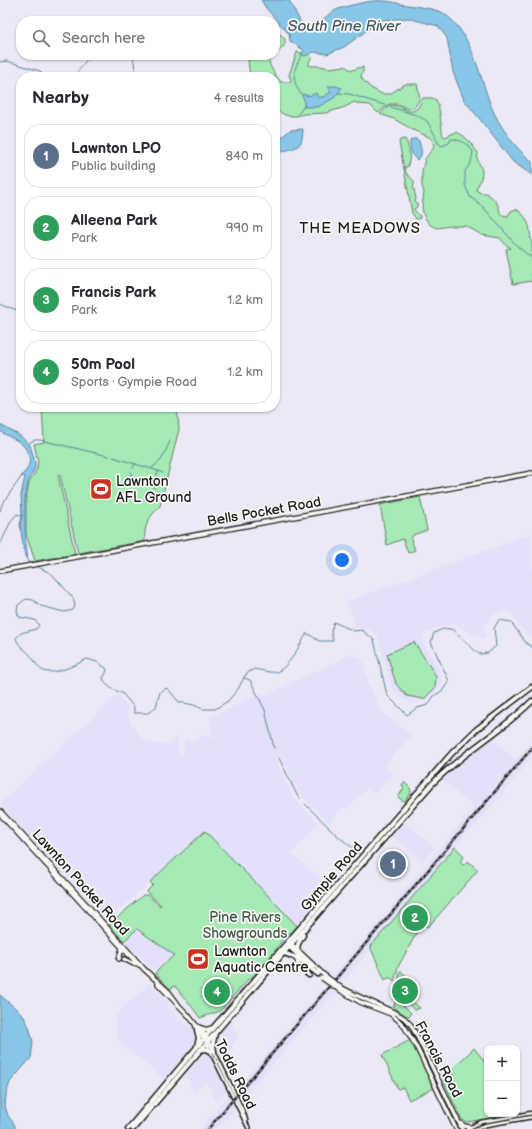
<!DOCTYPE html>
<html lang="en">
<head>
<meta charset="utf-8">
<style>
  body { margin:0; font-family:"Balsamiq Sans",sans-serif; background:#f7f7f7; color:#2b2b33 }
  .controls { position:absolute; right:12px; bottom:12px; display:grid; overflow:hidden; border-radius:8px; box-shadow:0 1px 3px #0004 }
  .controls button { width:36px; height:36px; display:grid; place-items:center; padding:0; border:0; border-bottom:1px solid #e1e1e2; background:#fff; color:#2b2b33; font:20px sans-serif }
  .you { position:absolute; left:342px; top:560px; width:14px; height:14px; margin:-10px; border:3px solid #fff; border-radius:50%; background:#1a73e8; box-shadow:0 0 0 6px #1a73e833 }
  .badge { display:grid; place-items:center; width:26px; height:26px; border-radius:50%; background:#db2777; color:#fff; font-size:13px; font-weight:700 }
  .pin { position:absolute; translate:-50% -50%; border:2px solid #fff; box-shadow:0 1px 4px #0006 }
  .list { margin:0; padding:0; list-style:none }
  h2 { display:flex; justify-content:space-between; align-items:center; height:52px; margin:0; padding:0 16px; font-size:17px }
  h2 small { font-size:13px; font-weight:400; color:#7c7c81 }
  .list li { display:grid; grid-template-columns:26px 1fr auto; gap:12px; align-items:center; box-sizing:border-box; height:64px; margin:0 8px 8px; padding:0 8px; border:1px solid #e1e1e2; border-radius:16px }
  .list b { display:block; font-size:15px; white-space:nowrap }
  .list p { margin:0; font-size:13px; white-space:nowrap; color:#7c7c81 }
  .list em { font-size:13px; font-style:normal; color:#7c7c81 }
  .icon { flex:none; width:22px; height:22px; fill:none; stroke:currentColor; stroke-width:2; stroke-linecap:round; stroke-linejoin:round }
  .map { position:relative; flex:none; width:532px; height:1129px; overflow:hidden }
  .search { position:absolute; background:#fff; box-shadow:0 1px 3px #0004; left:16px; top:16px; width:264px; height:44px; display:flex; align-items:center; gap:10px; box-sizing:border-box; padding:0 14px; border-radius:16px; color:#7c7c81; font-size:15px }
  .panel { position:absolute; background:#fff; box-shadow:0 1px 3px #0004; left:16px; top:72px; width:264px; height:340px; border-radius:16px }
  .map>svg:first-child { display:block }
</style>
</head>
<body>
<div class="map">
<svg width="532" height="1129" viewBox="0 0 532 1129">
  <rect width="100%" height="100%" fill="#ebe9f6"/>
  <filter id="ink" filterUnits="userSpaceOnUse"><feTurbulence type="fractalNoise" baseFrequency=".025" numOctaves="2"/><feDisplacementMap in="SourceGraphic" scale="8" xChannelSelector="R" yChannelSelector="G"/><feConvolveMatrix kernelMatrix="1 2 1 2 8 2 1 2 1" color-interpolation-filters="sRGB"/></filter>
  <g filter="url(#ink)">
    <!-- built -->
    <path fill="#e3e0f9" d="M532,533V637L529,635L519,626L512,614L503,611L493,615L483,627L485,635L483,639L454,624L439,627L428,632L422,637L424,644L439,670L442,682L437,690L425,702L411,703L400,698L391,686L383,653L377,634L366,628L355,627L353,615L346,602L420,575Z
      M351,654L363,660L370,686L383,714L412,735L384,767L392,774L375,794L367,788L347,810L343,807L329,823L298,792L282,757L275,758L292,796L318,823L292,854L330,887L297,926L282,910L205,832L108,920L0,805V803L118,695L123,701L127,706V714L131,724L143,739L156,744H170L178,738V756H183L184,739L198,740L199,735L213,737L210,717L257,696L265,695L306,676Z
      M492,739L516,759L532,741V756L522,770L474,827L468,831L371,946V949L341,984L332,977L398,900L400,895L474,808L442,780Z
      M405,822L435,848L423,862L392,836Z
      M136,929L174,955L157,971L153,970L139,954L138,955L124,941Z
      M150,983L168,1002L170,1008L183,1023L187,1024L194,1032L196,1037L195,1041L189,1051L165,1080L118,1041L115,1015Z
      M326,985L335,992L241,1101L236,1090Z
      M231,1020L238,1036L222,1063L217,1050V1039L222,1030Z
      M208,1053L226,1089V1091L216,1102L206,1081L194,1092L186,1075L203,1054Z
      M229,1097L235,1109L216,1129H200L226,1098Z"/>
    <!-- green -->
    <path fill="#a5e9b4" stroke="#608268" d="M277,33C290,38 286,48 275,53V34Z
      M297,52L310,55L312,57L309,62V65L312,66H320L329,68L345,66C354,74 355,67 363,67V71L361,76L362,79L371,88L382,94H390L405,84H417L420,99L414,108L408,109L398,104H389L378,113L370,105L359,104L354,102L345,107L326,113L304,114L296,116H288L283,114L275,109V77H250L248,60L249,55H272L269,57C268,67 276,75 281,82H290L291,80L289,75L290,72Z
      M423,98C427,98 433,97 436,100C440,104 441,129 443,136L445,137L456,132C467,136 471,144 478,153V155L477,158C478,162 481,166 482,171C483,176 478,185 476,190L481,193H486C494,198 499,204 500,213L502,215L508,216L511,211L516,209C524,213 530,224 530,232C531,236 530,238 532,242V281L513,284L506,249L511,248L506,245L500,238L482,235L466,226H451L436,228L429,224L424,216L422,208L424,192L422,186V171L425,159L434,147L433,141L429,137L413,130L394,119L380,114L390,105L399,106L408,111H413L418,108Z
      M405,139C409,144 411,158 408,164L409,166L405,167C406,177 409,175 414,181V185L413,187L414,189L416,199L415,201L417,204V207L414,209L415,211L420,216V218L416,219L412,213L399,142L400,140Z
      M51,407H177L179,429L160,506C150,516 143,526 145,541L78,553L60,475H58L75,554L35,561L26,534V499L29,483L37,469L38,462L34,444L44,442L42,408Z
      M420,497L427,530L413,535L411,539L415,550L408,553L403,539L387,545L380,505Z
      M414,642L436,676L435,688L424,699L407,696L396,684L387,654Z
      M404,782L410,788L411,792L404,802L398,797L404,788L402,785Z
      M205,831L281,909L297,926L291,933H288C275,948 264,971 247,980L246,982L220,1011L200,1018C192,1006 183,997 175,986L170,989L155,973L174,955L137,929L124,941L109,925L143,895H148L160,906L161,905L147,892L148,890L153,885L150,882Z
      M455,847L464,856L460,862L463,865L468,861L478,870L428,927L422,923L398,967L394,981L391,978H388L385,980L371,949V946Z
      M401,971L417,988L408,998L420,1008L415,1010L397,993L399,978V972Z
      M397,999L411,1013L410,1016H407L393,1007Z
      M410,1040L424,1063L435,1085L434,1088L409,1100L403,1087L398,1089L382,1055Z
      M474,1048L482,1058L487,1066V1114H502L503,1116L467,1122L462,1120L443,1080L453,1075L451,1070C459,1061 467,1056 474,1048Z"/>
    <!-- water -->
    <path fill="#89c7e9" stroke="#5d8397" d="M261,0H289L304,29L309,30C319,25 326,15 336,10C342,7 368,1 374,1C383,0 393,2 401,4C412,6 434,8 443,13C472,32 479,75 491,106C498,124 516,150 532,161V175L513,162L479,118L464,100L453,72L447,38L438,26L408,18L381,20L344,47L327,54L314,52L305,56L301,54L304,51L302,49L290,41L289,34L266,8Z
      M328,86H335L342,88L334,98L318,107H304V99L302,96L303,94L309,96L316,93L318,98L325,96L331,92Z
      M303,129C302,146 300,147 284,151C281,152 278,154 275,155V138L283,136L290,130Z
      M413,139H416L419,141C421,149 424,155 417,160C411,156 410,149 410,141Z
      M0,425L19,435L30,445L35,462V468L28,482L25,499V534L28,562L24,551L20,525L22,516L21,495L25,477L23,476L21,477C23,473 27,471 28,467C30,462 30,459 28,454C24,440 10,439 0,431Z
      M217,983L225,999L218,1003L210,986Z
      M0,995L23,1015L29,1027L33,1042L31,1058L10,1082L6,1095L5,1106L8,1116L14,1124L16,1129H0Z"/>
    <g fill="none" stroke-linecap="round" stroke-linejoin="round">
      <!-- stream -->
      <path stroke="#5d8397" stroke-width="1" d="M133,55L136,77
        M302,55C293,70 290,80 302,95
        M0,62L7,61L40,71L44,77
        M74,77L90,55
        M338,93L349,94L416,115L427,121L435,135
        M298,114L305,105
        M435,136L438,143L442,146L449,143L451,139C460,139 468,144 473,152L471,162L465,171V185L470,197L483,207L518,247L532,258
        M0,304L17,311L21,309
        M29,443L35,440H40L109,456
        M113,457L158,471L154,488
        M133,468L135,464
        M152,468L162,459L170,441
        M158,471L163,473
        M131,472L132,480
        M0,511L2,504L22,476
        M0,545L11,521L17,514L23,516
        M36,566L52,574L73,598L75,606L73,610L64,612L41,606L33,600L26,599L18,605L17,611L19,617L35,620L39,625L36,629L21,633L16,638C18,646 25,649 30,655C34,659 37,667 42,670C53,677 77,664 87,659L97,662L107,669L106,673L103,678L106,684L112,689L122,693L134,707V713H148L156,707L160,692L167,688L179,702L194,705L203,709H215L228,701L238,689L246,674L254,669C261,670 269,673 276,672C287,670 301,643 307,633L319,641H333L331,631L334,622L354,631L362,630L374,640L387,695L407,715L417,708L428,705L434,696L443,690L449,681L431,642L434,633C442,629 449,626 456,632
        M458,635L479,654L488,653L496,646L494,628L499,620L511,622L526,643L532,647
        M244,678L250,680L265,710L274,748
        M279,758L297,795L300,798
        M305,804L339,837L359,853"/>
      <!-- minor casing -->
      <g stroke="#1c1c1c" stroke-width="5.5">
        <path id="minor" d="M208,1041L214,1051L242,1109L245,1117L246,1121
          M207,1044L249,1129
          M467,1129L481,1122L532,1113
          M475,1129L486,1125L532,1117"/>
      </g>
      <!-- major casing -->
      <g stroke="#1c1c1c" stroke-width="6">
        <path id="major" d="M0,571L532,473
          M0,811L87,905L144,969L169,992L178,1004
          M0,814L128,954L139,965
          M289,942L324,975
          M287,945L312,968
          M119,959L122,948
          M124,959L134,964L137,963
          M158,984L189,1016L195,1024L196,1027L205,1040
          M340,987L358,996L396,1013L404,1018L411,1025L421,1044L462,1129
          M338,989L360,1002L391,1014L398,1020L404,1026L416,1046L456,1129
          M195,1024L200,1028L207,1038
          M460,1123L464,1126L470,1127"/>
      </g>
      <!-- highway casing -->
      <g stroke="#1c1c1c" stroke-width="7">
        <path id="highway" d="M297,949L298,944L303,935
          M284,953L297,958L318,974
          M297,958L298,966L309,975
          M200,1028L206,1030L213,1028
          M197,1046L199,1038L197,1030
          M200,1050L206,1049L211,1051
          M214,1051L213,1043L215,1033
          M128,1129L213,1028L452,753L477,729L532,687
          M133,1129L280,957L432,784C462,753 501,732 532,701"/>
      </g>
      <!-- minor -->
      <use href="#minor" stroke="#f6f6f2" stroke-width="2.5"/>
      <!-- major -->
      <use href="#major" stroke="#f6f6f2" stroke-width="3.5"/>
      <!-- highway -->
      <use href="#highway" stroke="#f6f6f2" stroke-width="4"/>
      <!-- rail casing -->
      <g stroke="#1c1c1c" stroke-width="2.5">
        <path id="rail" d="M208,1129L532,748"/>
      </g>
      <!-- rail -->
      <use href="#rail" stroke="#f6f6f2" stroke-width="1" stroke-dasharray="3" stroke-linecap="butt"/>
      <!-- major-bridge casing -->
      <g stroke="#1c1c1c" stroke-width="6" stroke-linecap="butt">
        <path id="major-bridge" d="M324,975L340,987
          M322,978L338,989"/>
      </g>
      <!-- major-bridge -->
      <use href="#major-bridge" stroke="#f6f6f2" stroke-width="3.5"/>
    </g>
  </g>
  <!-- icons -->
  <defs>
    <g id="stadium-square" transform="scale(1.15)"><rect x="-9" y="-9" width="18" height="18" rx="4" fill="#c8321e" stroke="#f6f6f2"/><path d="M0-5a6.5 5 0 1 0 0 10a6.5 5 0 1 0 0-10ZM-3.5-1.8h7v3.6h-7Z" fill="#fff"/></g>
  </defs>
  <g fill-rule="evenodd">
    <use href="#stadium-square" x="101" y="489"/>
    <use href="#stadium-square" x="198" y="959"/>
  </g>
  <g text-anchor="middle" stroke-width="3.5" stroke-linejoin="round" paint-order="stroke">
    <!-- poi labels -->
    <g font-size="14" fill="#1c1c1c" stroke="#f6f6f2" text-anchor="start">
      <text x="116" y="486">Lawnton<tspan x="116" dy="16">AFL Ground</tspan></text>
      <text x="214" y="956">Lawnton<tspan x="214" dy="16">Aquatic Centre</tspan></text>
    </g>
    <!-- street labels -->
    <g font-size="14" fill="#1c1c1c" stroke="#f6f6f2">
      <text transform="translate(264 511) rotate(-10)" y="5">Bells Pocket Road</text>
      <text transform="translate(331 876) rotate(-49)" y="5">Gympie Road</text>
      <text transform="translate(81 882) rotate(48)" y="5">Lawnton Pocket Road</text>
      <text transform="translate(439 1059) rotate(62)" y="5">Francis Road</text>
      <text transform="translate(236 1074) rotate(64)" y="5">Todds Road</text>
    </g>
    <!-- park labels -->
    <g font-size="14" fill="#455a4a" stroke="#f6f6f2">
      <text x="245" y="922">Pine Rivers<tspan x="245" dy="16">Showgrounds</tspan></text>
    </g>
    <!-- water labels -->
    <g font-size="15" font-style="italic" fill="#425864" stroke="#f6f6f2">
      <text x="344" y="31">South Pine River</text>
    </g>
    <!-- neighbourhood labels -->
    <g font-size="15" letter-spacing="1" fill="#1c1c1c" stroke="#f6f6f2">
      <text x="360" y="233">THE MEADOWS</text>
    </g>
  </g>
</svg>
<div class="controls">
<button>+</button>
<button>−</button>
</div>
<div class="you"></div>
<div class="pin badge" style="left:393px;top:864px;background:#5c6f8a">1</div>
<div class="pin badge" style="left:415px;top:918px;background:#2e9e5b">2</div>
<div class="pin badge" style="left:405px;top:991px;background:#2e9e5b">3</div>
<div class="pin badge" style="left:217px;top:992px;background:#2e9e5b">4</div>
<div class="search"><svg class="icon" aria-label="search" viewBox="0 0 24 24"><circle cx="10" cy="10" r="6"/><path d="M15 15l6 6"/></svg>Search here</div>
<section class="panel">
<h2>Nearby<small>4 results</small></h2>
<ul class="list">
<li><span class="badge" style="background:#5c6f8a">1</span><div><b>Lawnton LPO</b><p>Public building</p></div><em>840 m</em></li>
<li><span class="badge" style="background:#2e9e5b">2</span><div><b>Alleena Park</b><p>Park</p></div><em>990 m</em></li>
<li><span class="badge" style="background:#2e9e5b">3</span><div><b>Francis Park</b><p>Park</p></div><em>1.2 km</em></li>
<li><span class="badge" style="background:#2e9e5b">4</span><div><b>50m Pool</b><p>Sports · Gympie Road</p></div><em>1.2 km</em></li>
</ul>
</section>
</div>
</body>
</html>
